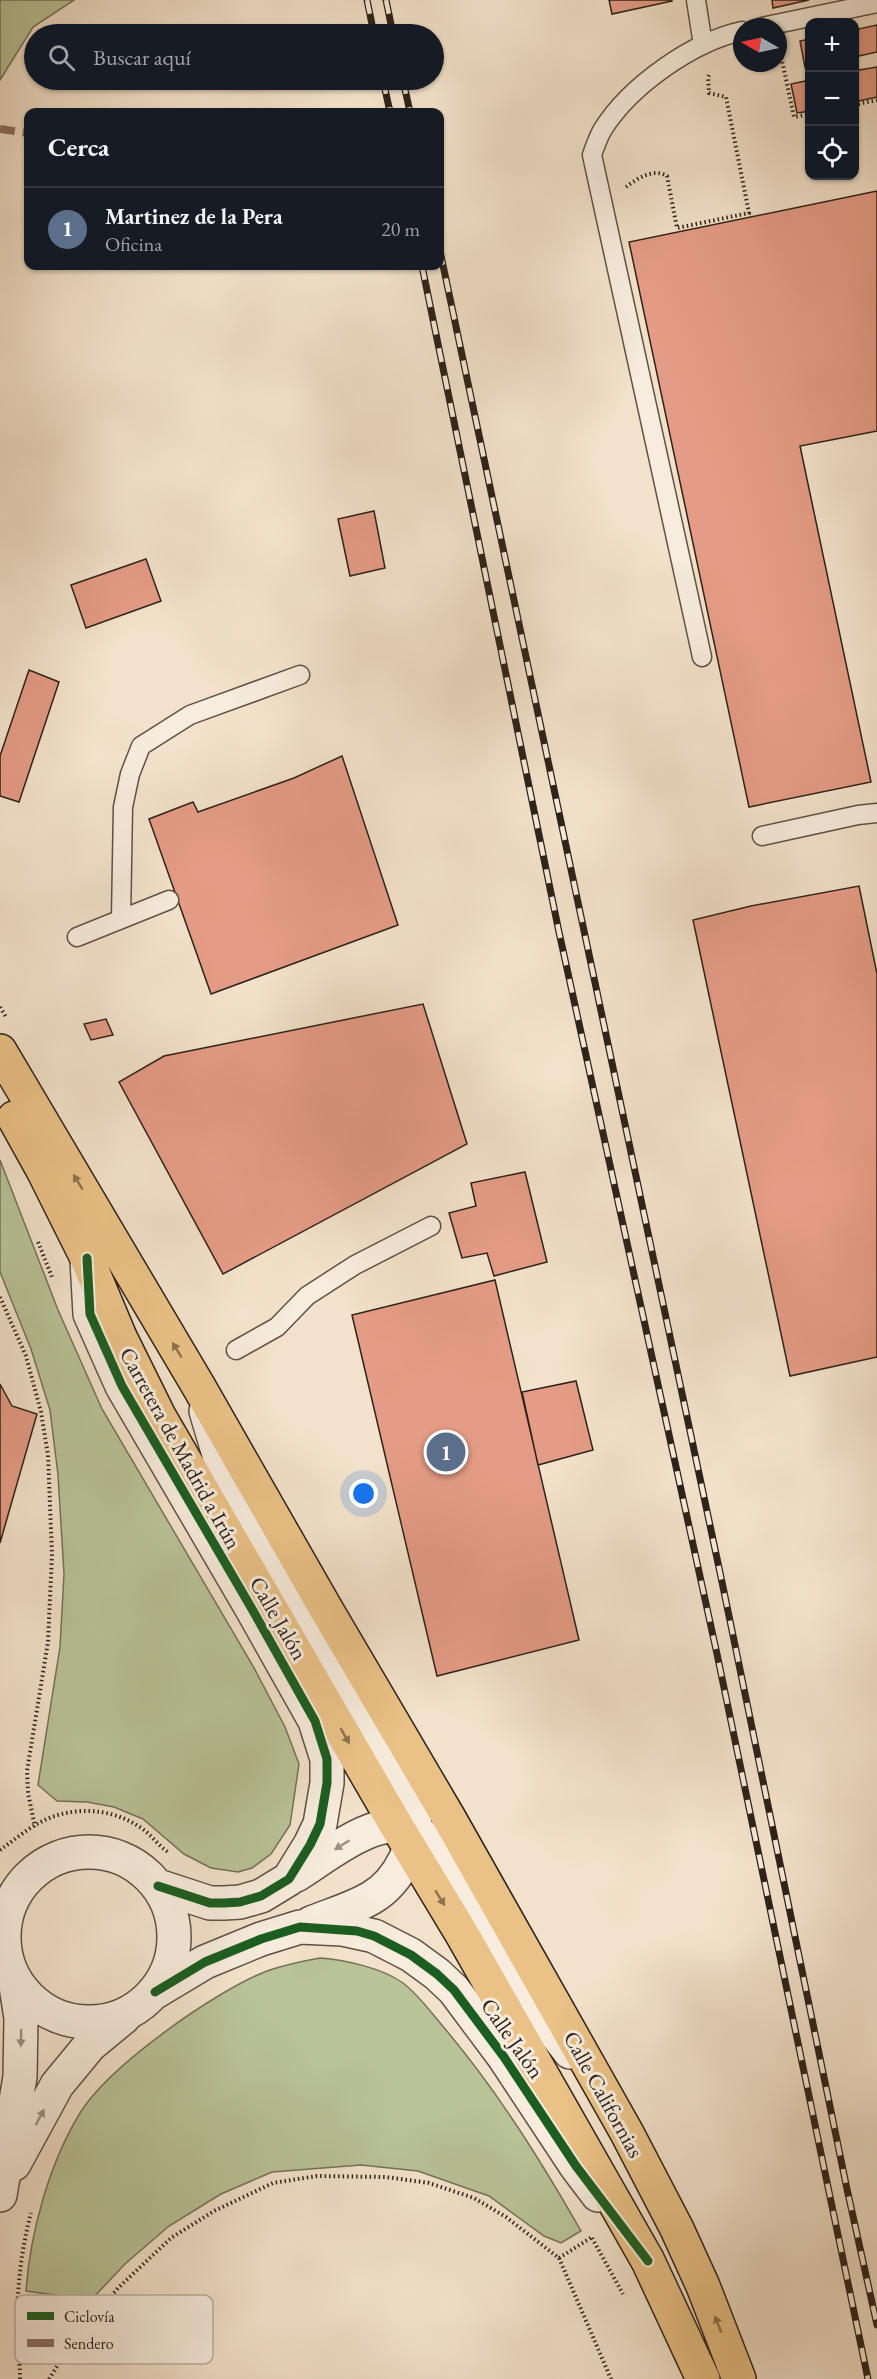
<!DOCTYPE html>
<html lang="es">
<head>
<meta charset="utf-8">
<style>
  body { margin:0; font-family:"EB Garamond",serif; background:#242831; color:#f1f3f6 }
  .controls { position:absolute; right:18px; top:18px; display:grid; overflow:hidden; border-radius:12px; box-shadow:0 2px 4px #0004 }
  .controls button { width:54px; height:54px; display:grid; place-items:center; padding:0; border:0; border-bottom:2px solid #363941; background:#171b24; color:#f1f3f6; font:30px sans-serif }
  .compass { position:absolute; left:733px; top:18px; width:54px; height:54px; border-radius:50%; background:#171b24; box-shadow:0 2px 4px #0004; rotate:279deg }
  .you { position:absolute; left:364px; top:1494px; width:21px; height:21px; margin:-15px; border:4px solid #fff; border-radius:50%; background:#1a73e8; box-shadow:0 0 0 9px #1a73e833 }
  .badge { display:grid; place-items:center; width:39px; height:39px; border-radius:50%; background:#7c3aed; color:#fff; font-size:20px; font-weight:700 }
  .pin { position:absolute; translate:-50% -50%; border:3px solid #fff; box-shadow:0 2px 6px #0006 }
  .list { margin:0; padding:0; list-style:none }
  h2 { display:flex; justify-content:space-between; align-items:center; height:78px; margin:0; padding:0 24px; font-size:26px }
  h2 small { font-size:20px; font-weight:400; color:#9ea1a6 }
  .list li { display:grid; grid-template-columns:39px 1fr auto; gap:18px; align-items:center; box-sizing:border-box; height:84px; padding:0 24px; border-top:2px solid #363941 }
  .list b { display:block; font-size:22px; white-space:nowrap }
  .list p { margin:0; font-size:20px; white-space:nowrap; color:#9ea1a6 }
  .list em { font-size:20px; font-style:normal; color:#9ea1a6 }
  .icon { flex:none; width:33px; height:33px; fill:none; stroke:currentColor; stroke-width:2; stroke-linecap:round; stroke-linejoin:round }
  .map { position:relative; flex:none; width:877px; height:2379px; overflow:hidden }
  .search { position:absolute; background:#171b24; box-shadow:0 2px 4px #0004; left:24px; top:24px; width:420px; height:66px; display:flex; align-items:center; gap:15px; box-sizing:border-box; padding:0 21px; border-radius:33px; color:#9ea1a6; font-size:22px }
  .panel { position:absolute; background:#171b24; box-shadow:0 2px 4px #0004; left:24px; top:108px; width:420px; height:162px; border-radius:12px }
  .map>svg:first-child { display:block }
</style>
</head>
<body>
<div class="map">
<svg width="877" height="2379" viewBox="0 0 877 2379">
  <rect width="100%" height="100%" fill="#f3e2cb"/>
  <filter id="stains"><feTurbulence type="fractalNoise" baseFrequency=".00333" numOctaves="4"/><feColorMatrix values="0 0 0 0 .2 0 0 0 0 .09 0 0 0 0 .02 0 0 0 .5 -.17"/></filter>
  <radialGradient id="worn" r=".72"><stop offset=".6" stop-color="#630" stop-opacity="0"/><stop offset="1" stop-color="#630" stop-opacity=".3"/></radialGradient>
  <!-- green -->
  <path fill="#b9c398" stroke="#727259" stroke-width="1.5" d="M0,0H74L33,27L0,80Z
    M0,1160L58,1310L102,1409L253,1666L285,1727L299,1764L290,1825L271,1854L252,1868L238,1872L211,1868L184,1854L143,1819L114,1807L87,1802L57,1801L38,1785L60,1647L64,1574L58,1475L50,1410L31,1349L0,1272Z
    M320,1958C346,1960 382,1968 403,1983C419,1995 433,2015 446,2030C498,2092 541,2161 581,2231L561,2243L544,2236L489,2196L418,2171L361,2165L272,2172L221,2194L169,2226L126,2263L91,2300L26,2291C30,2233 49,2164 80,2113C109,2066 215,1991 267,1971C284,1965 303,1961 320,1958Z"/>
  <!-- building -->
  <path fill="#e59c86" stroke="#2c221a" stroke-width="1.5" d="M609,0H671L672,1L612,14Z
    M772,0H809L773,8Z
    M877,25V52L854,57V30Z
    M810,39V66L805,67L800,41Z
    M877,67V97L854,102V71Z
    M810,80V111L797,113L791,84Z
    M877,191V431L800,446L871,782L749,807L629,242Z
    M374,511L385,568L350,576L338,519Z
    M146,559L161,601L86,628L71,585Z
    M29,670L59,682L19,802L0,796V756Z
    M342,756L398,925L211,994L149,819L193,802L198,812L294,778Z
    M859,886L877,974V1357L790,1376L693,920L751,906Z
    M423,1004L467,1144L223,1274L119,1082L164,1056Z
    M106,1019L113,1035L91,1040L84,1024Z
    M525,1172L547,1262L494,1276L487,1253L462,1258L449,1213L476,1206L471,1183Z
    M495,1280L579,1640L437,1676L352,1315Z
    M576,1381L593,1450L538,1465L522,1392Z
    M0,1384L12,1406L37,1414L0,1543Z"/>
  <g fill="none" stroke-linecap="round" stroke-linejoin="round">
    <!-- service casing -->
    <g stroke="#5e5246" stroke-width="21">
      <path id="service" d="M696,0L703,45
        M762,27L877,3
        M702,657L592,155C595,147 598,137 603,129C630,86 692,42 742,31
        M762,836L858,815L877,813
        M121,918L123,807L130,774L141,746L190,715L300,675
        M77,937L169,900
        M236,1350L277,1327L307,1296L355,1265L431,1226"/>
    </g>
    <!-- minor casing -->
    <g stroke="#5e5246" stroke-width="36">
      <path id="minor" d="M87,1260L90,1314L122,1386L252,1609L315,1721L327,1759V1783L320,1824L310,1845L289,1879L261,1896L240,1902L224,1903H210L158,1886
        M206,1411L222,1465L402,1776C405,1786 411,1797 413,1807C421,1840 399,1882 371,1898C352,1909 331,1915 311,1923
        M4 1937a85 85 0 1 1 170 0a85 85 0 1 1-170 0Z
        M296,1875C326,1857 377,1812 414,1830C429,1838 441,1853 452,1865L541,2015L570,2052
        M155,1992L205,1962L261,1939L300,1927L342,1929L374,1936L411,1955L437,1974L454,1990L504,2057L576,2166L598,2195
        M14,2164L57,2085L90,2045L124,2017
        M0,2195L20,2077L21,2018L15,1980"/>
    </g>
    <!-- trunk casing -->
    <g stroke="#2c221a" stroke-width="36">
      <path id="trunk" d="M0,1051L199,1387L326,1609L449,1818L627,2133L677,2229L703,2286L739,2379
        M14,1118L44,1172L87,1258L120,1337L159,1416L396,1825L463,1936L648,2261L703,2379"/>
    </g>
    <!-- path -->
    <path stroke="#2c221a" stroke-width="4" stroke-dasharray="1.5 3" stroke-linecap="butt" d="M778,52L780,51L794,117L810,114
      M854,105L877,100
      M626,187C638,178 653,168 667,176L677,228L749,213L726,97L709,93L708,77L710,73
      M0,1007L6,1017
      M38,1242L52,1277
      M0,1297L26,1356L41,1412L48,1455L52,1554L48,1642L27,1771L28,1793L35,1827
      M0,1850C17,1838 35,1822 55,1816C84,1806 119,1811 144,1830C152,1836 159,1846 168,1852
      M592,2238L623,2294
      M559,2258L611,2379
      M20,2379C20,2362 17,2345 17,2328C17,2288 21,2251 31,2213
      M49,2379L71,2345L118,2288L171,2238L214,2211L273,2183L317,2176L386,2177L429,2183L474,2198L506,2217L559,2258L592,2237"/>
    <!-- service -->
    <use href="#service" stroke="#f7ecdd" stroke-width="18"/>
    <!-- minor -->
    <use href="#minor" stroke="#f7ecdd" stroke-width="33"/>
    <!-- trunk -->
    <use href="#trunk" stroke="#eac186" stroke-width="33"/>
    <!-- rail casing -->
    <g stroke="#2c221a" stroke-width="7">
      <path id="rail" d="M367,0L374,34
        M386,0L393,34
        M383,80L390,112
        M403,80L410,112
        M440,251L722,1582L847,2189L877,2325
        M422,266L559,932L717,1654L868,2379"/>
    </g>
    <!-- rail -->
    <use href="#rail" stroke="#f7ecdd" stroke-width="4.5" stroke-dasharray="14" stroke-linecap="butt"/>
    <!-- quiet -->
    <path stroke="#8d6e63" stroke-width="8" stroke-dasharray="15 8" stroke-linecap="butt" d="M0,129L28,133"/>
    <!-- cycleway casing -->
    <g stroke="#f7ecdd" stroke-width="13">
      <path id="cycleway" d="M87,1258L90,1314L122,1386L252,1609L315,1721L327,1759V1783L320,1824L310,1845L289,1879L261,1896L240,1902L224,1903H210L158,1886
        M155,1992L205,1962L261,1939L300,1927L357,1931L374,1936L411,1955L437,1974L454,1990L504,2057L576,2166L648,2261"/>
    </g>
    <!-- cycleway -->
    <use href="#cycleway" stroke="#1b5e20" stroke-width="9"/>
  </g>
  <!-- one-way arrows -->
  <defs><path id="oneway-solid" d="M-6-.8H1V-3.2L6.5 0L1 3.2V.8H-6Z" transform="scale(1.5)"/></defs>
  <g fill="#8b7250">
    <use href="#oneway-solid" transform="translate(78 1182) rotate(-121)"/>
    <use href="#oneway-solid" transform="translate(177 1350) rotate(-121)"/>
    <use href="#oneway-solid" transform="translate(345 1736) rotate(60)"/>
    <use href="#oneway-solid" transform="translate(440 1898) rotate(59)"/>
    <use href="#oneway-solid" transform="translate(718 2324) rotate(-111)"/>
  </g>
  <g fill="#9c9185">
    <use href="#oneway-solid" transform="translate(342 1845) rotate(148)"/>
    <use href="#oneway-solid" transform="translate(21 2038) rotate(91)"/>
    <use href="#oneway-solid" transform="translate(40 2117) rotate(-62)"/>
  </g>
  <g text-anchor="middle" stroke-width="6" stroke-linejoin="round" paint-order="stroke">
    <!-- street labels -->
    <g font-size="22" fill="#2c221a" stroke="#f7ecdd">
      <text transform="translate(181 1448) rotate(61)" y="8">Carretera de Madrid a Irún</text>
      <text transform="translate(279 1618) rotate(60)" y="8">Calle Jalón</text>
      <text transform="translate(513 2038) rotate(55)" y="8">Calle Jalón</text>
      <text transform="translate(604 2094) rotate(61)" y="8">Calle Californias</text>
    </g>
  </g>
  <!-- legend -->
  <rect x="15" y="2295" width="198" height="69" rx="9" fill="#f7ecdd" stroke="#baafa2" stroke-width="1.5"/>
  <rect x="27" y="2312" width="27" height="8" fill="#1b5e20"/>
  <rect x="27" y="2339" width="27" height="8" fill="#8d6e63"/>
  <g font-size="16" fill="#2c221a">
    <text x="64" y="2322">Ciclovía</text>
    <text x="64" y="2349">Sendero</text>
  </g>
  <rect width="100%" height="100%" filter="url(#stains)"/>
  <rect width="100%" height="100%" fill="url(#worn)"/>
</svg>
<div class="controls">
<button>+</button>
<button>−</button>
<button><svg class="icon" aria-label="locate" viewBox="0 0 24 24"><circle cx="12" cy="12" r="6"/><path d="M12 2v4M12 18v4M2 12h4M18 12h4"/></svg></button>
</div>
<svg class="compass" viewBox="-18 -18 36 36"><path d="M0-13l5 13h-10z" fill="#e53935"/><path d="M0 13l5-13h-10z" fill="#9ea1a6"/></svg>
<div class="you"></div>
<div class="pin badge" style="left:446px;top:1452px;background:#5c6f8a">1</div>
<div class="search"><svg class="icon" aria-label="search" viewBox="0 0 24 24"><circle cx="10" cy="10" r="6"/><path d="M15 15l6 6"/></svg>Buscar aquí</div>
<section class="panel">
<h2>Cerca<small></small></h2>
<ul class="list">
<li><span class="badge" style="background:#5c6f8a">1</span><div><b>Martinez de la Pera</b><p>Oficina</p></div><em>20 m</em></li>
</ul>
</section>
</div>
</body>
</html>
